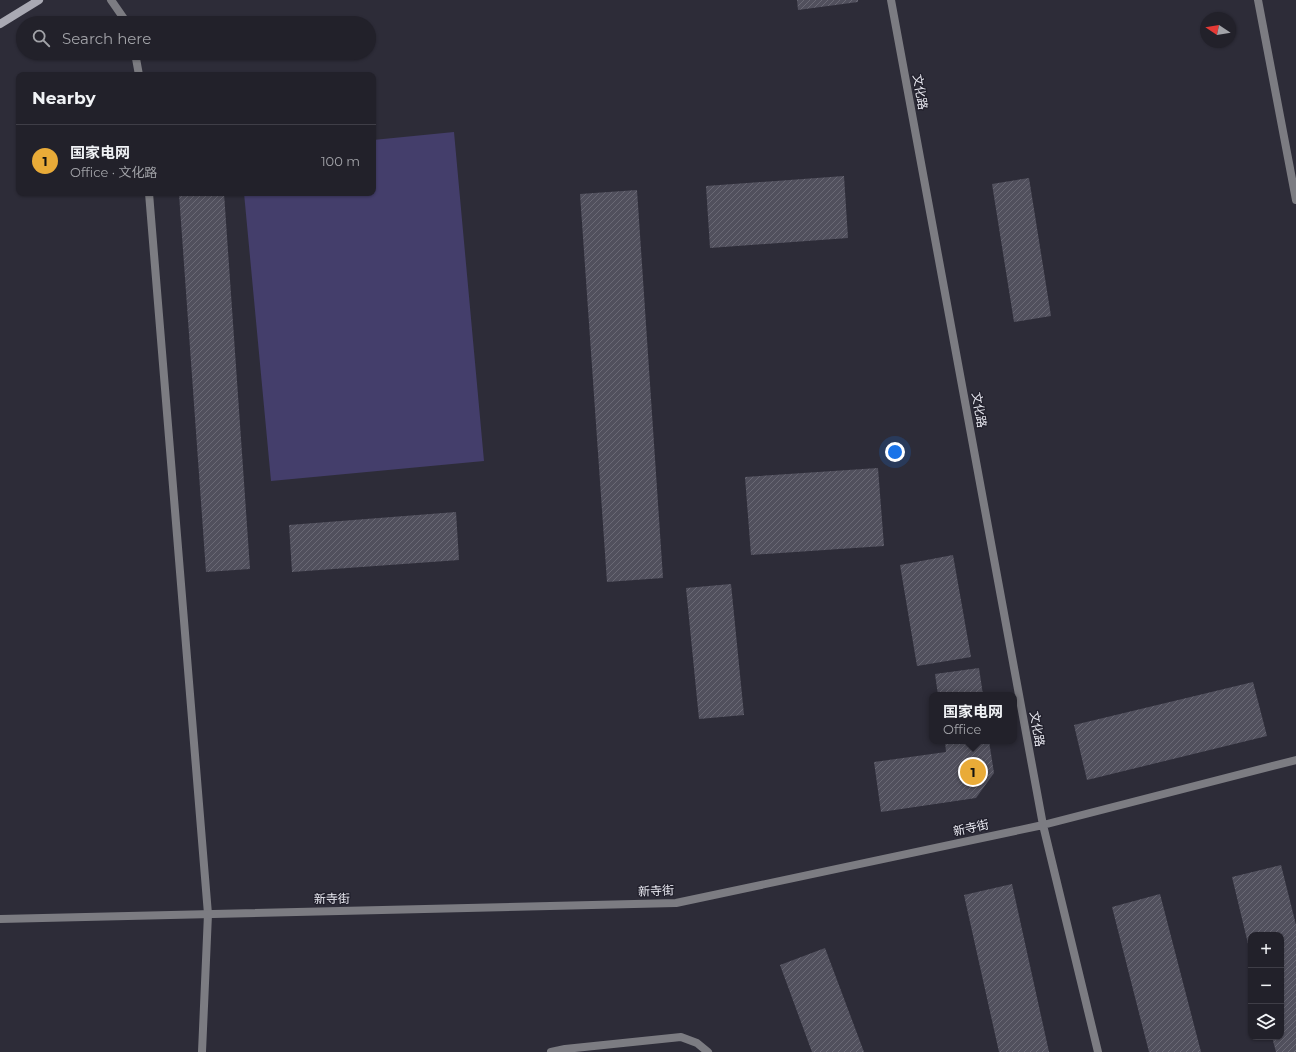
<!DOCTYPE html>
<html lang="en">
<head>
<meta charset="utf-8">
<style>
  body { margin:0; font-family:Montserrat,"Noto Sans SC",sans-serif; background:#2a2932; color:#f1f3f6 }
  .controls { position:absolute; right:12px; bottom:12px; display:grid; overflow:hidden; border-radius:8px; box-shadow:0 1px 3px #0004 }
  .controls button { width:36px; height:36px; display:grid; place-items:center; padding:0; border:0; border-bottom:1px solid #3f3e47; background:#22212a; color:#f1f3f6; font:20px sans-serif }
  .compass { position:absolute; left:1200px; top:12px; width:36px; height:36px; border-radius:50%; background:#22212a; box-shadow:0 1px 3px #0004; rotate:282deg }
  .you { position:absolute; left:895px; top:452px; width:14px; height:14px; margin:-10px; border:3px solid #fff; border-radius:50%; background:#1a73e8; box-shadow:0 0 0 6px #1a73e833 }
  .badge { display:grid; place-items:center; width:26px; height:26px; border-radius:50%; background:#e9ab38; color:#111; font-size:13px; font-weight:700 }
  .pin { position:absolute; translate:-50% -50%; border:2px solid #fff; box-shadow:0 1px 4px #0006 }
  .popup { position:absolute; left:929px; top:692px; width:88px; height:52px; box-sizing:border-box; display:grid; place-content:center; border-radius:8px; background:#22212a; filter:drop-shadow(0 1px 3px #0005); font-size:13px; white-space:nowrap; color:#a2a3a8 }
  .popup b { font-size:15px; color:#f1f3f6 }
  .popup::after { content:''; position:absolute; left:50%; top:100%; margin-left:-8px; border:8px solid transparent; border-top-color:#22212a }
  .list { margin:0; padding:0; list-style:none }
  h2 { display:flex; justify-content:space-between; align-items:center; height:52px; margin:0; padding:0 16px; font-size:17px }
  h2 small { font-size:13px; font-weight:400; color:#a2a3a8 }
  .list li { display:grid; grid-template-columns:26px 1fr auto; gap:12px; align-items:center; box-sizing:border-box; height:72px; padding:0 16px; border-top:1px solid #3f3e47 }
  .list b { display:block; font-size:15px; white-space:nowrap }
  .list p { margin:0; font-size:13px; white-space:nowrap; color:#a2a3a8 }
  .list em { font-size:13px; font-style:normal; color:#a2a3a8 }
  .icon { flex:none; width:22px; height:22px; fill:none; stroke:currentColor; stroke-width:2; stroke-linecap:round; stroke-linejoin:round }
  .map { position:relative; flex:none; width:1296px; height:1052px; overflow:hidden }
  .search { position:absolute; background:#22212a; box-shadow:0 1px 3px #0004; left:16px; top:16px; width:360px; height:44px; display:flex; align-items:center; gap:10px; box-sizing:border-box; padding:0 14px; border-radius:22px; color:#a2a3a8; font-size:15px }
  .panel { position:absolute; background:#22212a; box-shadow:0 1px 3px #0004; left:16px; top:72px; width:360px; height:124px; border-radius:8px }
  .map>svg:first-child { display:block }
</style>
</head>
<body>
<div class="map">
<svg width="1296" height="1052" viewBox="0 0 1296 1052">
  <defs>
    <pattern id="building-hatch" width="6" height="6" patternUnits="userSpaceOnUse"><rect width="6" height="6" fill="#51505d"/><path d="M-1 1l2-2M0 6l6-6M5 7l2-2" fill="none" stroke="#6a6975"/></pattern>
  </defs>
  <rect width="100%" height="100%" fill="#2d2c38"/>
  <!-- park -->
  <path fill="#443e6b" d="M454,132L484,461L271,481L244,193H373V140Z"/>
  <!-- building -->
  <path fill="url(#building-hatch)" d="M797,0H858V2L798,10Z
    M844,176L848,238L710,248L706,186Z
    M1029,178L1051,316L1014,322L992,184Z
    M637,190L663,578L607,582L580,194Z
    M188,193H224L250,569L206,572L179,194Z
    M878,468L884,546L751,555L745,477Z
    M456,512L459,560L292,572L289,525Z
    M953,555L971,657L917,666L900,565Z
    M731,584L744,715L699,719L686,588Z
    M979,668L983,695H938L935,674Z
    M1253,682L1267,736L1087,780L1074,725Z
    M945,741H989L994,773L976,798L881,812L874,762L946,752Z
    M1281,865L1296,925V1052H1276L1272,1037H1281V935H1251L1250,952L1232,877Z
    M1012,884L1049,1052H999L964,895Z
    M1160,894L1201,1052H1149L1112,907Z
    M825,948L864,1052H812L780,965Z"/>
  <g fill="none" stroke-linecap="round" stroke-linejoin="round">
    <!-- service -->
    <path stroke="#7c7c82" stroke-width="8" d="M202,1052L208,914
      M551,1052L565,1049L681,1037L697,1043L708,1052"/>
    <!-- minor -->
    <path stroke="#7c7c82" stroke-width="8" d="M111,0L127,23
      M1258,0L1296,200
      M135,53L139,75
      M149,193L208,914"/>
    <!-- tertiary -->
    <path stroke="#7c7c82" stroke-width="8" d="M891,0L1043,825L1098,1052
      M0,919L676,903L1043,825L1296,760"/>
    <!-- secondary -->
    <path stroke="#a9a9b3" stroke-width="8" d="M0,24L39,0"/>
  </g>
  <g text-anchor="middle" stroke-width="3" stroke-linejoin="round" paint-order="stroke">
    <!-- street labels -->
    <g font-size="12" fill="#eaeaf2" stroke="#23222e">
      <text transform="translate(920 92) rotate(80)" y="4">文化路</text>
      <text transform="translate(979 410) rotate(80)" y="4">文化路</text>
      <text transform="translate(1037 729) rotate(80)" y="4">文化路</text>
      <text transform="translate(971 828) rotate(-12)" y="4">新寺街</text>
      <text transform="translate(656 891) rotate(-2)" y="4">新寺街</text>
      <text transform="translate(332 899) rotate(-1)" y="4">新寺街</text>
    </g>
  </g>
</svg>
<div class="controls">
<button>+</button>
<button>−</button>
<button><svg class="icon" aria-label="layers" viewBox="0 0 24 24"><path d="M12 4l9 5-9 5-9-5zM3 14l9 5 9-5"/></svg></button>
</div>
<svg class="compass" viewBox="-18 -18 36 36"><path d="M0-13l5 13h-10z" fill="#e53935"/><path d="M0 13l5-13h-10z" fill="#a2a3a8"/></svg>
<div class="you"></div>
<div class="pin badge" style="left:973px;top:772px">1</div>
<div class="popup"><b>国家电网</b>Office</div>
<div class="search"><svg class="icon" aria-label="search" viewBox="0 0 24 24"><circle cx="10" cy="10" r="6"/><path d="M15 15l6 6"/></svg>Search here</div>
<section class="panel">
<h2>Nearby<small></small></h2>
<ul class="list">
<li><span class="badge">1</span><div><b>国家电网</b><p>Office · 文化路</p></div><em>100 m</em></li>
</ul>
</section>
</div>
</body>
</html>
